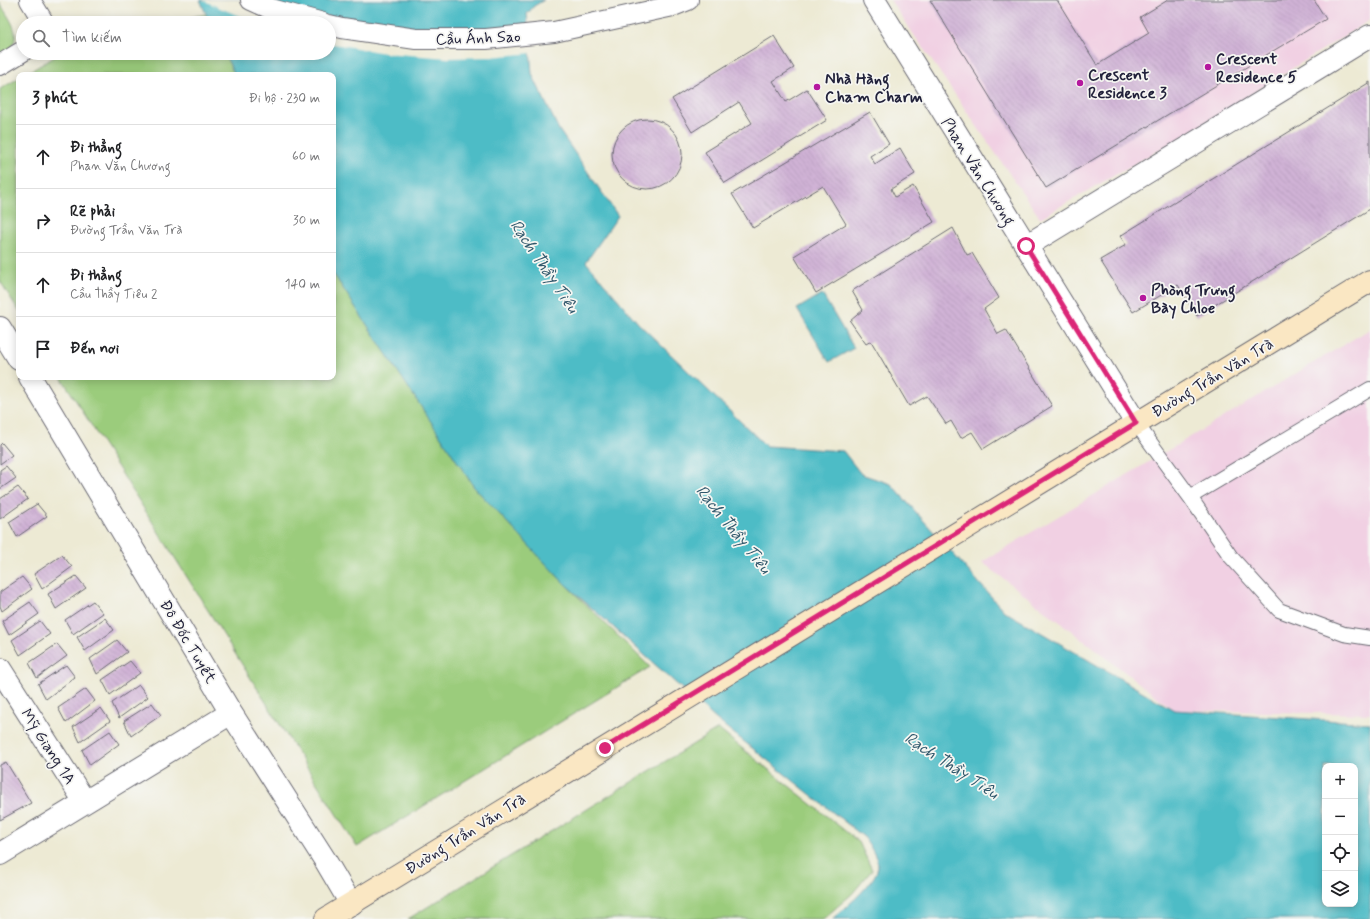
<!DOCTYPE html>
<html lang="vi">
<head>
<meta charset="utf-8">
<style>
  body { margin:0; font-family:Mynerve,sans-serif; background:#f2f2f2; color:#202124 }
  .controls { position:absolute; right:12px; bottom:12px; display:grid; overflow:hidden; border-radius:8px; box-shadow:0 2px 10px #0003 }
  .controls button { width:36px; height:36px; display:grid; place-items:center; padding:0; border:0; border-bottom:1px solid #e0e0e0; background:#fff; color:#202124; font:20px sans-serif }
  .stop { position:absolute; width:12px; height:12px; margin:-9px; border:3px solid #db2777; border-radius:50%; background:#fff }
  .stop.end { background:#db2777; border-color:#fff; box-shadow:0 1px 4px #0008 }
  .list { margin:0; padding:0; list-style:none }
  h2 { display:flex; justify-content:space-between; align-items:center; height:52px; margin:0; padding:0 16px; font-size:17px }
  h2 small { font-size:13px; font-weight:400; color:#757577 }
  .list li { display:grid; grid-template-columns:26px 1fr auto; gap:12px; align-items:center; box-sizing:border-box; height:64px; padding:0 16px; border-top:1px solid #e0e0e0 }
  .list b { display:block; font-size:15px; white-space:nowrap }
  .list p { margin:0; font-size:13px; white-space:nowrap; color:#757577 }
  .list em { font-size:13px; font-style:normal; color:#757577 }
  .icon { flex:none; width:22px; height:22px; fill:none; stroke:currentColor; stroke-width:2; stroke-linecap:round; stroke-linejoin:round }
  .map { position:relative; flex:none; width:1370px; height:919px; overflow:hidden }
  .search { position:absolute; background:#fff; box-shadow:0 2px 10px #0003; left:16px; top:16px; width:320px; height:44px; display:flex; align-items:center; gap:10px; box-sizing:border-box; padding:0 14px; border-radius:22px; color:#757577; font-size:15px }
  .panel { position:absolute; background:#fff; box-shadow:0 2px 10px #0003; left:16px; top:72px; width:320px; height:308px; border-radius:8px }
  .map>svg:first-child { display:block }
</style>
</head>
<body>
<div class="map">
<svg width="1370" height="919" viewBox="0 0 1370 919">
  <defs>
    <pattern id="building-back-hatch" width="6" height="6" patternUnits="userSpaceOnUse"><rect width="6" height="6" fill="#d0b2d6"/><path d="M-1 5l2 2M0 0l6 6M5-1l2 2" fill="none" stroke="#b299b9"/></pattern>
  </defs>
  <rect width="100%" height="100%" fill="#f6f6f2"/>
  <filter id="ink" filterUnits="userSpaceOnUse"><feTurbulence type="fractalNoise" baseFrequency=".025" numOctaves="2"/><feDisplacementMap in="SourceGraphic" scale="8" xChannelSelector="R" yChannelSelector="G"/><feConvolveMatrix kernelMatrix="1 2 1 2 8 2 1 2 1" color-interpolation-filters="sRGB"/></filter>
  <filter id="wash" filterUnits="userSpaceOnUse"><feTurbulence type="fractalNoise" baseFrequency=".012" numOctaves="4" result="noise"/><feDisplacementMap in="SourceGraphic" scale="16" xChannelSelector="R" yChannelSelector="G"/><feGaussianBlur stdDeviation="0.9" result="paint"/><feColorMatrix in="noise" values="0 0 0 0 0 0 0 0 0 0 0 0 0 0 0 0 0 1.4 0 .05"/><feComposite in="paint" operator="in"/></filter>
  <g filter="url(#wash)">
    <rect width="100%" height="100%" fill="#edead4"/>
    <!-- built -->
    <path fill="#f1d0e3" d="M890,0H1370V20L1187,134L1040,218Z
      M1370,329V714L1174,710L982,562Z"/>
    <!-- green -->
    <path fill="#9bcc7c" stroke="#5e775c" d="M0,3C7,16 22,32 12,46C10,50 4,54 0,56Z
      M206,14L210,23H165Z
      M61,53H224L235,75H24Z
      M19,78V311L0,281V89Z
      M333,273L474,487L565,584L650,667L357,847L61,377H333Z
      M718,729L859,842L872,870L852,894L823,919H408Z"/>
    <!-- water -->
    <path fill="#4ebcc6" stroke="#386f80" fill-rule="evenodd" d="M200,0H544L534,6L527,14L532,74L559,130L618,216L586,262L638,323L766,446L843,451L861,474L891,484L1004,611L1174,710L1370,723V919H832C844,909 877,882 878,866C878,858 869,845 865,838L717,720L565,584L474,487L333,273V75H235L224,53H329V23H210ZM1325,766H1355V904H1325Z
      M822,294L854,348L829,362L797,309Z"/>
    <!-- pier -->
    <path fill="#edead4" d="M203,0H262L290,10L423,33L530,28L532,53L491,57L448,58L385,53L368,50L329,43V23H257L220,8Z"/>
    <g id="blocks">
      <!-- building -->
      <path fill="url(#building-back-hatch)" d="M930,0H1057L1097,65L1149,33L1140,17L1168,0H1314L1326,19L1046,188Z
        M774,36L794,68L773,81L786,102L807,89L827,120L725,183L705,152L752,123L739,102L692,132L672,99Z
        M1370,82V209L1197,316L1178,285L1133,312L1100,260L1126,245L1120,236Z
        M870,112L889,144L870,156L875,164L900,148L915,174L891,189L895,197L913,186L934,222L816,293L794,256L846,224L823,186L753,228L732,194Z
        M612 154a35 35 0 1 1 70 0a35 35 0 1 1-70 0Z
        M953,228L967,255L972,253L999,298L984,309L998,334L1006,330L1052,406L983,449L972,432L961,438L951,421L946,424L927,396L909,406L871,341L866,344L850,321L863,310L852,291Z
        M2,443L12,455L0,464V445Z
        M6,466L16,478L0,489V470Z
        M18,487L28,499L0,519V499Z
        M37,504L47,516L17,537L9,522Z
        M62,555L72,567L42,589L34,574Z
        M76,576L86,588L56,609L48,594Z
        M22,577L32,589L2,611L0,606V592Z
        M93,601L103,613L73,634L65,620Z
        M30,602L39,614L9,635L2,621Z
        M105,618L114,630L85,651L77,637Z
        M40,621L50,634L20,655L12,640Z
        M117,640L127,652L97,674L90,659Z
        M57,644L67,656L37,678L29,663Z
        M130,661L140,673L110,695L102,680Z
        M66,665L75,677L46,699L38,684Z
        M139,685L148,697L119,718L112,703Z
        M86,689L95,701L66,723L58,708Z
        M152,703L161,715L131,736L124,721Z
        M101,708L110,721L80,742L73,727Z
        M110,731L119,744L90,765L82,750Z
        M6,762L31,803L0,820V765Z"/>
    </g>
  </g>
  <g filter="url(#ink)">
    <use href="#blocks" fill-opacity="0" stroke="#696871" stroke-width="1"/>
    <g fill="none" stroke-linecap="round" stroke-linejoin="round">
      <!-- service casing -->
      <g stroke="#696871" stroke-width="16">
        <path id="service" d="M1136,423L1190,497L1231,557L1279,610L1344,634L1370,638
          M1190,497L1370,389"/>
      </g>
      <!-- pedestrian casing -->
      <g stroke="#696871" stroke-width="22">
        <path id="pedestrian" d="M30,0L44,23
          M251,0L271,9L323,23
          M329,25L342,28L416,39H486L554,32L673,6L688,0
          M0,65L23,51"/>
      </g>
      <!-- minor casing -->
      <g stroke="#696871" stroke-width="24">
        <path id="minor" d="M874,0L1136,423
          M1026,246L1370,36
          M0,328L19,359
          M30,377L231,713L325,860L351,904
          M0,669L85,802
          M0,854L231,713"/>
      </g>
      <!-- secondary casing -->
      <g stroke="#696871" stroke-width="24">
        <path id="secondary" d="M326,919L1370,281"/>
      </g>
      <!-- service -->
      <use href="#service" stroke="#fff" stroke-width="14"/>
      <!-- pedestrian -->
      <use href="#pedestrian" stroke="#fff" stroke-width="20"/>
      <!-- minor -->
      <use href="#minor" stroke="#fff" stroke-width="22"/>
      <!-- secondary -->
      <use href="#secondary" stroke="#fae7c3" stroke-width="22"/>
    </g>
  </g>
  <g fill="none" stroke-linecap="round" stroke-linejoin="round" filter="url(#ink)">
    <!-- route -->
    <path stroke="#db2777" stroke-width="5" d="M605,748L1136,423L1026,246"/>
  </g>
  <!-- markers -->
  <g fill="#b5179e" stroke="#f6f6f2" stroke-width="1.5">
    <circle cx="1208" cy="67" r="4"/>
    <circle cx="1080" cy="83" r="4"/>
    <circle cx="817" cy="87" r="4"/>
    <circle cx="1143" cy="298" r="4"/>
  </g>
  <g text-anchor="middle" stroke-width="3.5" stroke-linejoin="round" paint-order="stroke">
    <!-- street labels -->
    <g font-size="16" fill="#22223b" stroke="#f6f6f2">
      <text transform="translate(478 37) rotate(-2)" y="6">Cầu Ánh Sao</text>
      <text transform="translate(979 171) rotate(58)" y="6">Phan Văn Chương</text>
      <text transform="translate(1212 377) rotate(-31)" y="6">Đường Trần Văn Trà</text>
      <text transform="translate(189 641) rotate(59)" y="6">Đô Đốc Tuyết</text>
      <text transform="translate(49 746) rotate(57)" y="6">Mỹ Giang 1A</text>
      <text transform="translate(465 833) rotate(-32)" y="6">Đường Trần Văn Trà</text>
    </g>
    <!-- poi labels -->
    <g font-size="16" font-weight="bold" fill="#22223b" stroke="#f6f6f2" text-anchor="start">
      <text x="1216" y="64">Crescent<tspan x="1216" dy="18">Residence 5</tspan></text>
      <text x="1088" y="80">Crescent<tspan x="1088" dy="18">Residence 3</tspan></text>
      <text x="825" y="84">Nhà Hàng<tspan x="825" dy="18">Cham Charm</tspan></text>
      <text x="1151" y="295">Phòng Trưng<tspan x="1151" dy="18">Bày Chloe</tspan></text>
    </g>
    <!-- water labels -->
    <g font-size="17" font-style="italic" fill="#31586c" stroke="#f6f6f2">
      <text transform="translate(545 266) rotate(56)" y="6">Rạch Thầy Tiêu</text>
      <text transform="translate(734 529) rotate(51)" y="6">Rạch Thầy Tiêu</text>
      <text transform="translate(952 765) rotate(33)" y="6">Rạch Thầy Tiêu</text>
    </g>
  </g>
</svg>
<div class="controls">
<button>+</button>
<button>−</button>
<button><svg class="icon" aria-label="locate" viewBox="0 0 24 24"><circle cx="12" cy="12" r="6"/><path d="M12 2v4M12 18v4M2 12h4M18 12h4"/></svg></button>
<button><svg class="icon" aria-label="layers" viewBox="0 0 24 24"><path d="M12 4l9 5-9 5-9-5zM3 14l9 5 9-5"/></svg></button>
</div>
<div class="stop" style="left:1026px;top:246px"></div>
<div class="stop end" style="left:605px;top:748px"></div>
<div class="search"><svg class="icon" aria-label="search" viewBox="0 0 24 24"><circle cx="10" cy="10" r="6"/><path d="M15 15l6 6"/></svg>Tìm kiếm</div>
<section class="panel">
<h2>3 phút<small>Đi bộ · 230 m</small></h2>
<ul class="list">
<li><svg class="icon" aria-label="ahead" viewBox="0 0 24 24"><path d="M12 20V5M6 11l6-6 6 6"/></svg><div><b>Đi thẳng</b><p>Phan Văn Chương</p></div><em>60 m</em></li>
<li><svg class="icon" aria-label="right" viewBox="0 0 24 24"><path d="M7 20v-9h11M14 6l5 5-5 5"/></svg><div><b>Rẽ phải</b><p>Đường Trần Văn Trà</p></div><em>30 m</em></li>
<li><svg class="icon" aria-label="ahead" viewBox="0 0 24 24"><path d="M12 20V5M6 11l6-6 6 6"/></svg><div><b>Đi thẳng</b><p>Cầu Thầy Tiêu 2</p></div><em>140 m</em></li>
<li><svg class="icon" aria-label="arrive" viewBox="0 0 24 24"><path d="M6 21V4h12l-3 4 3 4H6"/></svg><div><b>Đến nơi</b></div></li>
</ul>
</section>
</div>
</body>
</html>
